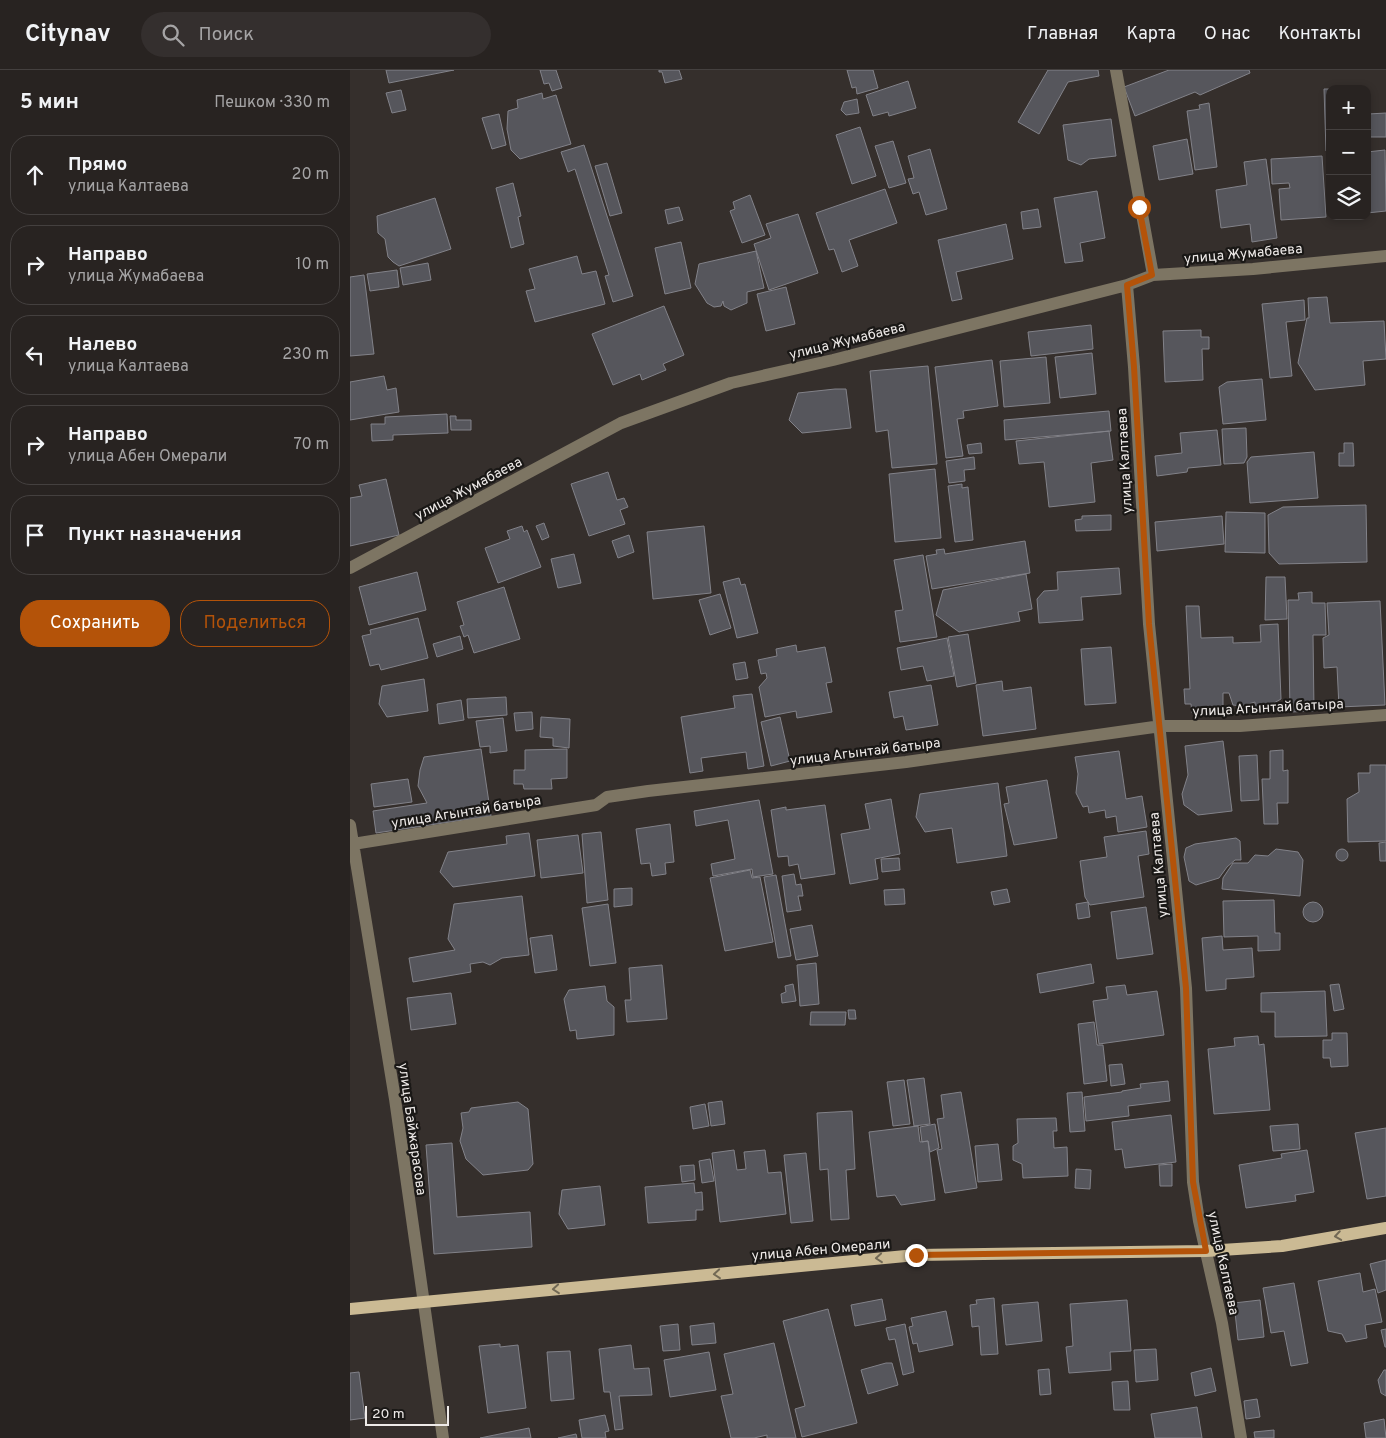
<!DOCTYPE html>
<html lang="ru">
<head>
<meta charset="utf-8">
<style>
  body { margin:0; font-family:Overpass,sans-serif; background:#342f2e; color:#f1f3f6 }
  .controls { position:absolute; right:15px; top:15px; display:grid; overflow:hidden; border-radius:10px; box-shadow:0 2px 8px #0003 }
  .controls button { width:45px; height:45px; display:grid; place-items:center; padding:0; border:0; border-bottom:1px solid #44403f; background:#282321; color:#f1f3f6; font:25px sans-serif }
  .scale { position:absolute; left:15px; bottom:12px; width:84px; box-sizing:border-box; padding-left:5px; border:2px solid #eeeae8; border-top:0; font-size:14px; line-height:18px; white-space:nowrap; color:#eeeae8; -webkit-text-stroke:4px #1a1816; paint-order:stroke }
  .stop { position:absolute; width:15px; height:15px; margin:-11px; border:4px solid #b45309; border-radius:50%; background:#fff }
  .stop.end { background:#b45309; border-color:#fff; box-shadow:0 1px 5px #0008 }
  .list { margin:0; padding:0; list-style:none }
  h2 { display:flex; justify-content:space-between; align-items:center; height:65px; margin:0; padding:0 20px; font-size:21px }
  h2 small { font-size:16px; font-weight:400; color:#a5a4a5 }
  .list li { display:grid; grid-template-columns:32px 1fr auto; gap:15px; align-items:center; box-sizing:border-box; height:80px; margin:0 10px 10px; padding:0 10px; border:1px solid #44403f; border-radius:20px }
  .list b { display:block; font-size:19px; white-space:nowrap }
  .list p { margin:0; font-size:16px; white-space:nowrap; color:#a5a4a5 }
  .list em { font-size:16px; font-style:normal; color:#a5a4a5 }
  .actions { display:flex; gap:10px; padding:15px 20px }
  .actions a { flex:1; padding:11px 0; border:1px solid #b45309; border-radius:20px; text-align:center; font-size:18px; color:#b45309 }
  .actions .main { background:#b45309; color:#fff }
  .icon { flex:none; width:28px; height:28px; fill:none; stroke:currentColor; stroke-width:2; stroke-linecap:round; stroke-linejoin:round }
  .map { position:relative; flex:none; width:1036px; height:1368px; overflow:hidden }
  header { display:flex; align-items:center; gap:30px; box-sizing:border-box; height:70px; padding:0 25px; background:#282321; border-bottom:1px solid #44403f }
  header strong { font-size:24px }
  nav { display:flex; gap:28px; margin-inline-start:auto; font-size:18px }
  .search { width:350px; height:45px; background:#342f2e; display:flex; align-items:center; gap:12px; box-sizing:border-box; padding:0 18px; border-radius:28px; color:#a5a4a5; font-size:19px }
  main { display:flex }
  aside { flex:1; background:#282321 }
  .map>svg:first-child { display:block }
</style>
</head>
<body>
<header>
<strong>Citynav</strong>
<div class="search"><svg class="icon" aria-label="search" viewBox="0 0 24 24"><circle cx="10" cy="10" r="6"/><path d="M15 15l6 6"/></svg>Поиск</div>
<nav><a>Главная</a><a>Карта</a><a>О нас</a><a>Контакты</a></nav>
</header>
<main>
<aside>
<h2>5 мин<small>Пешком · 330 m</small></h2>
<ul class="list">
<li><svg class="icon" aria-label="ahead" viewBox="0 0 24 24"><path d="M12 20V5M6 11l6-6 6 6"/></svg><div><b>Прямо</b><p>улица Калтаева</p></div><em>20 m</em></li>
<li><svg class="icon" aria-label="right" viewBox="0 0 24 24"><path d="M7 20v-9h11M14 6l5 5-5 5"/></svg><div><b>Направо</b><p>улица Жумабаева</p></div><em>10 m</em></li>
<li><svg class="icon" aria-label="left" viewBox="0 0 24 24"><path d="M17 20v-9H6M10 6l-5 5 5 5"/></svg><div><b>Налево</b><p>улица Калтаева</p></div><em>230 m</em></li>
<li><svg class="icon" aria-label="right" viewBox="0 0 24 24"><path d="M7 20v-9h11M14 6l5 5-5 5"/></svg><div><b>Направо</b><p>улица Абен Омерали</p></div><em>70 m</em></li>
<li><svg class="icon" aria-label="arrive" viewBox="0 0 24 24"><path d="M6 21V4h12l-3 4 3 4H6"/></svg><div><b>Пункт назначения</b></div></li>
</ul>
<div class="actions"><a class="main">Сохранить</a><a>Поделиться</a></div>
</aside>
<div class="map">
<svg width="1036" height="1368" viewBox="0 0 1036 1368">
  <rect width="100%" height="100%" fill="#352f2c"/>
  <!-- building -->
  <path fill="#56565c" stroke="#828289" d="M36,0H104L39,13Z
    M190,0H206L212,18L202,21L199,13L194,14Z
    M309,0H329L332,9L315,13L312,2H309Z
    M497,0H523L528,18L507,24L506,17L502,18Z
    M698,0H748L749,6L718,12L689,64L668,52Z
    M819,0H899L900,3L850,25L845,22L785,46L774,17Z
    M558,11L566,38L539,46L538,42L523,46L516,25Z
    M974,19H980V81H976Z
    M51,20L56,40L42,43L36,23Z
    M192,23L193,29L206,25L221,74L170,89L161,80L157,59L158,41L168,38L167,30Z
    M507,29L509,43L496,45L491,40L494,32Z
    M859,33L867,97L845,100L837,41L850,39L849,35Z
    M1036,43V67H1020L1018,44Z
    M149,44L156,75L142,79L132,48Z
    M761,49L766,86L739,89L731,95L718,90L713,55Z
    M510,57L526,106L502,114L486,65Z
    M837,69L843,104L809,110L803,76Z
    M543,71L556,113L539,118L525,76Z
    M234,75L283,226L263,232L255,206L259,205L225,99L218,102L211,82Z
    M580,79L597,139L576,145L569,122L563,124L558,109L564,108L558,86Z
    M1035,80L1036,141L1017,143V82Z
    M972,86L976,147L931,150L929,119L940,118L939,113L922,114L921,89Z
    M916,89L927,168L902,172L900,154L871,158L866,120L897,115L894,92Z
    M257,93L272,143L260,146L245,96Z
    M163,113L171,146L168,147L174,174L161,178L146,118Z
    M535,119L547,153L499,170L508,196L492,202L484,179L479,180L466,143Z
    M747,121L755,168L730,173L733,191L715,193L704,128Z
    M400,125L415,165L392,173L380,141L385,139L383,132Z
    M85,128L101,179L49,196L43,192L38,187L35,169L28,163L27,146Z
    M329,137L333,150L318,154L315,140Z
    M688,139L691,157L673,159L671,142Z
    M448,144L468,203L419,220L404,174L421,168L416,154Z
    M656,154L663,189L606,202L612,229L602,231L588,170Z
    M331,172L341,218L315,224L305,178Z
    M406,181L414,218L397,222V233L381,240L374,236L373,231L371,236L364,237L357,233L345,214L349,194Z
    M227,186L232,204L246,201L255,234L185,252L176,221L185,219L179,199Z
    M78,193L81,210L53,215L50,198Z
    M47,200L49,217L20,221L17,204Z
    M14,205L24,284L0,286V207Z
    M436,217L445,254L416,261L407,224Z
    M977,227L980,253L1034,251L1036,289L1013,291L1015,315L965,320L948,293L957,248H959L958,228Z
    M954,230L955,250L936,252L942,306L920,308L912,234Z
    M314,236L334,285L313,294L316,300L292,310L290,304L263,315L242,264Z
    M741,255L743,279L681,286L678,262Z
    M851,260V267H859V279H852L853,310L815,312L813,261Z
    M742,283L746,324L710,328L705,287Z
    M696,287L700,333L654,337L650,291Z
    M642,290L648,336L613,341L614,348L607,349L613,386L596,388L585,297Z
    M578,296L587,394L542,398L538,360L526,362L520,301Z
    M34,306L37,320L46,318L49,342L0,350V312Z
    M912,309L916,350L873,354L869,317L877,312Z
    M485,319H496L501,358L452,363L439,350L448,323Z
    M759,341L761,361L655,370L654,350Z
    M97,344L98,363L43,365V370L22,371L21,354H35V347Z
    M100,346H106V350H121V360H101Z
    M896,358L897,387L894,393L874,394L872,359Z
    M867,360L871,395L838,398L837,402L807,406L805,386L832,383L830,363Z
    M759,361L763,390L741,393L745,432L699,437L694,392L669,394L666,371Z
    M631,373L632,383L619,384L617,375Z
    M994,373H1003L1004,396H989V383H994Z
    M964,382L968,428L900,433L897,392L901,387Z
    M624,387L625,399L614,400L615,411L599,413L596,391Z
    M585,399L591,468L545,472L539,404Z
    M258,402L267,430L274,428L278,437L270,440L275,454L239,466L221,414Z
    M36,409L49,465L0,476V428L12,426L9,415Z
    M612,414V418L618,417L623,470L605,472L598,416Z
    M1016,435L1017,492L929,494L919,483L918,445L933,437Z
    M876,442L915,443V483L875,482Z
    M761,445V460L726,461L725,450L732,449V446Z
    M872,446L874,474L807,481L805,452Z
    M194,453L199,467L192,470L186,456Z
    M172,456L174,462L177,460L191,497L148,513L135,478L160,469L157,461Z
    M354,456L361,523L303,529L297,462Z
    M279,465L284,482L268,488L262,471Z
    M675,471L680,503L582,519L576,486L587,484L586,480L594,479L595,484Z
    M224,484L231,513L208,518L201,489Z
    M573,485L587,567L550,572L545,541L553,540L544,490Z
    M769,498L771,524L731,527L733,550L689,553L687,529L694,521L708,520L707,502Z
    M67,502L76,540L19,555L9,517Z
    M676,504L682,539L668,542L670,551L609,562L586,545L593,520Z
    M916,507H935L937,549L915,550Z
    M389,508L391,515L395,514L408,563L387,568L373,512Z
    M154,517L170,569L124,583L118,565L114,567L110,556L114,555L107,532Z
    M962,522V533H975L976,565H963L964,641L940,642L938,530H949L948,523Z
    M370,524L381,558L360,565L349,530Z
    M1030,531L1035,635L989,637L987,597L974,598L973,568L979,565L977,533Z
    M836,536H849L851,568L883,567V573L911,572L910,555L928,554L931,629L924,633L925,639L905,641V632L891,636L883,635L879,623H873V641L842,643L841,634H835L834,619H840Z
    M68,548L78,588L31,600L29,594L20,596L12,566L21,564L20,560Z
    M618,564L626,613L607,617L598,567Z
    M110,566L113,579L87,587L83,574Z
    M597,568L604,606L577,611L573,596L551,600L547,578Z
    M446,575L447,582L475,577L482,612L476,613L482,642L447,648L446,641L415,647L409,617L417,608L416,603L411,604L408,590L427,586L426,579Z
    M761,577L766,633L735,635L731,579Z
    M395,592L398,608L386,610L383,594Z
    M74,609L78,641L37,647L29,634L32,616Z
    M652,611L653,621L681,617L686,659L633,666L626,615Z
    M581,615L588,655L556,660L553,646L544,648L539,622Z
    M402,624L414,696L398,699L396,682L351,688L353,701L340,703L331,647L385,638L383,626Z
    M156,627L157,645L118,648L117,629Z
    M111,630L114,650L89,654L87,634Z
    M182,642L183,659L166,661L164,643Z
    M191,647L220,649L219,678L203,676V668L190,667Z
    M430,647L440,691L421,696L411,652Z
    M153,648L157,681L140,683V676L130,677L126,651Z
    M873,671L882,741L848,745L834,735L832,724L838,705L835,676Z
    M131,679L141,746L26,763L23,741L77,733L68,716L70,700L74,687Z
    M217,679V708L201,709L202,719H174L173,714H164V700H175V680Z
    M933,680V701L938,700V733H927L928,754H914L912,709H920V681Z
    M769,681L776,729L792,726L797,757L768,762L766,746L756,748L755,740L739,743L738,736L733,737L726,723L728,704L725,687Z
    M907,685L909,730L891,731L889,686Z
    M1020,695H1036V771L998,772L997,729L1009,722L1008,703H1020Z
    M58,709L62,732L24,737L21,714Z
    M697,710L707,768L664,775L654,734L659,733L656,717Z
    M648,713L657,786L607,793L602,758L575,762L566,747L570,724Z
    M541,729L550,784L525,789L528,809L500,814L491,764L520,759L515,734Z
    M409,730L423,804L403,807L402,799L363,806L361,794L385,789L378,750L346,756L344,741Z
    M475,735L485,804L451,809L448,794L439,796L438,786L428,787L421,740L436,737V740Z
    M320,754L324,792L315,793L316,804L302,806L300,793L291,794L286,759Z
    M796,761L799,784L788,786L794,827L740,835L735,827L730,791L757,787L754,767Z
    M251,762L258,830L237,833L232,764Z
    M179,763L185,806L103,817L90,802L98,782L157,774L156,766Z
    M228,765L233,803L191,808L187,770Z
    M886,768L890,771L891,790H885L877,797L869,808L846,815L839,811L834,787L836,778L845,774Z
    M1036,772V791H1030L1029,773Z
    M986 785a6 6 0 1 1 12 0a6 6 0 1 1-12 0Z
    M926,779L948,782L953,790L950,826L872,819L873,808L883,793H898L905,785L918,786Z
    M549,788L550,800L532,802L531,789Z
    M400,800L402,808L410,807L423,872L375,881L360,808Z
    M444,804L446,815L451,814L453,826H448L451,840L437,842L432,806Z
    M426,805L441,886L428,888L414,807Z
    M282,818V835L264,837V819Z
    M554,819L555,834L535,835L534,820Z
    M657,819L660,832L644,835L641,822Z
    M172,826L179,885L152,888L140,895L133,892L120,894L121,902L63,912L59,888L105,880L98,869L104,834Z
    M924,830L925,863H930V880L908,881V866L874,867L873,831Z
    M738,832L740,847L728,849L726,834Z
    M953 842a10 10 0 1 1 20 0a10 10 0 1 1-20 0Z
    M258,834L266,893L240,896L232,838Z
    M796,837L803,884L767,889L761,842Z
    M462,855L468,886L446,890L440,859Z
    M202,865L207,900L185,903L180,868Z
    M872,866L873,880L902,878L904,907L876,909V919L856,921L852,868Z
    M466,893L469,934L450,936L447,895Z
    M741,894L744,913L690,923L687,904Z
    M312,895L317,949L277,952L275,930H281L279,898Z
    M443,914L446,931L432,933L431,924L436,922L435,916Z
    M989,914L994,939L984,941L980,915Z
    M775,915L777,925L807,921L814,965L749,974L743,931L758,929L756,917Z
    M255,916L257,931L264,937V965L227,969L226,960L220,961L214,929L219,920Z
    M975,921L977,966L925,967V942H911V923Z
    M101,923L106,954L61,960L57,928Z
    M498,940H505L506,949H499Z
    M461,942H496L495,955H460Z
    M744,952L747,975H753L757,1011L734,1014L728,954Z
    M982,963H997L998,996L981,997L980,988H973V970H982Z
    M908,966L909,975L914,974L920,1040L864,1044L858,979L885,976L884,968Z
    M772,994L775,1014L761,1016L759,995Z
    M574,1008L580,1054L564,1056L557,1010Z
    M554,1010L560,1054L543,1056L537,1012Z
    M818,1011L820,1031L778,1036L779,1046L736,1051L734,1027L772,1022V1021L791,1018L790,1014Z
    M611,1022L627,1118L595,1123L587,1080L592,1079L587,1049L594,1048L591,1025Z
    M732,1022L735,1061L720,1062L717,1023Z
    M372,1031L375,1054L361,1056L358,1033Z
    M168,1032L178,1039L183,1094L178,1100L133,1105L116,1089L110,1071L113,1058L111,1043L119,1042L121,1038Z
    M355,1034L359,1056L343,1059L340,1037Z
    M502,1041L505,1099L496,1100L499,1149L481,1150L478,1099L470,1100L467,1043Z
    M821,1045L826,1092L775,1098L772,1079L765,1080L762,1052Z
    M706,1048L707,1061H703L704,1078L717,1077L718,1106L673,1108L672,1094L663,1090V1076L668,1073L667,1049Z
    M585,1054L589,1078L580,1082L578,1071L572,1072L570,1057Z
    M948,1054L950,1079L923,1081L920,1056Z
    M568,1056L570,1072L578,1071L585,1130L551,1135L545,1125L527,1127L519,1062Z
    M1036,1058V1126L1017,1129L1005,1063Z
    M102,1073L107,1147L180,1142L182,1177L84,1184L76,1075Z
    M648,1074L652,1110L628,1112L625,1076Z
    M384,1080L387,1100L396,1099L394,1082L415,1080L418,1103L431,1102L436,1144L370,1152L362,1083Z
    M957,1080L964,1122L945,1125L946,1131L896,1138L889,1095L932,1088L931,1084Z
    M456,1083L463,1151L441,1153L434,1085Z
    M360,1089L364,1111L352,1113L349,1091Z
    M822,1094V1116H810L809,1095Z
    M344,1095L345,1110L332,1112L330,1096Z
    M726,1099L741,1100L740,1119L725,1118Z
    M344,1113L345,1123L352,1122L353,1140H346V1150L298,1153L295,1117Z
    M250,1116L255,1155L218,1159L209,1144L212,1120Z
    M1036,1190V1220L1028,1223L1020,1194Z
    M1010,1203L1013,1222L1025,1219L1032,1252L1015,1255L1017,1268L996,1272L992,1264L978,1261L968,1211Z
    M944,1213L958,1293L941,1296L934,1261L921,1263L913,1218Z
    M644,1228L648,1284L631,1285L629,1256L622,1257L620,1235L627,1234L626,1230Z
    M532,1229L536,1250L505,1256L501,1235Z
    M777,1230L781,1281L760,1282L761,1300L719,1303L716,1277L723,1276L720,1234Z
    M910,1230L914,1267L888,1270L884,1233Z
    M688,1232L692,1271L656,1275L652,1235Z
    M478,1239L507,1353L452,1367L445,1339L455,1336L433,1251Z
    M596,1241L603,1275L569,1282L567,1273L563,1274L559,1257L563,1256L561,1248Z
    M364,1253L366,1273L342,1275L340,1256Z
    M328,1254L330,1280L313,1281L310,1256Z
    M555,1254L564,1302L553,1305L545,1269L539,1270L536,1258Z
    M1036,1259V1277H1035L1031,1260Z
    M424,1273L446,1368H417V1365L404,1368H381L371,1326L383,1324L374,1284Z
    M150,1274V1277L168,1275L176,1338L138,1343L129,1276Z
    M281,1275L284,1299L299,1298L302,1325L269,1326L273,1359L265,1360L260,1322H254L249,1279Z
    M806,1279L808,1310L786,1312L784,1280Z
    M220,1281L224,1329L201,1331L197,1282Z
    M359,1282L366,1320L320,1327L314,1290Z
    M536,1293H542L548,1315L518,1324L511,1300Z
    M861,1298L866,1321L845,1326L841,1303Z
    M699,1299L701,1324L690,1325L688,1300Z
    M1034,1300H1036V1326L1031,1323L1028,1310Z
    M9,1302L15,1348L0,1350V1303Z
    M778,1311L780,1340H764L762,1312Z
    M907,1329L910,1347L896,1349L894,1331Z
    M847,1337L852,1368H805L801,1344Z
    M255,1345L259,1361L255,1362L256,1368H232L229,1350Z
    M1034,1349L1036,1368H1016L1014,1353Z
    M179,1358L181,1368H130Z
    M924,1360V1368H905L904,1362Z
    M226,1364L227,1368H208Z"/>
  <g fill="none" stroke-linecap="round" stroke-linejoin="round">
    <!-- minor -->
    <path stroke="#7d7563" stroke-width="12" d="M766,0L803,205
      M777,215L784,297L799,554L836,918L843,1112L849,1151L872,1253L891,1368
      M0,498L271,353L381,313L483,290L777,215L803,205L903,199L1036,186
      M0,755L45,1029L93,1368
      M3,774L246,735L257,727L298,721L556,692L811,656H890L1036,645"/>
    <!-- major -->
    <path stroke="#cbba94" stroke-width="12" d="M0,1239L566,1185L856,1181L932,1176L1036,1158"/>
  </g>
  <!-- one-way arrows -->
  <defs><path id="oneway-chevron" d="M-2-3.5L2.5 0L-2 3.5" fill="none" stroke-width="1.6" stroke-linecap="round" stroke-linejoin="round" transform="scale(1.25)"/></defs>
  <g stroke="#726955">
    <use href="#oneway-chevron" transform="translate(988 1166) rotate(171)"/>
    <use href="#oneway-chevron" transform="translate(529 1188) rotate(175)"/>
    <use href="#oneway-chevron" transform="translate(367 1204) rotate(175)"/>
    <use href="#oneway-chevron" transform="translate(206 1219) rotate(175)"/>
  </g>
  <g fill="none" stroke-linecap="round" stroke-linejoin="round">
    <!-- route -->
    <path stroke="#b45309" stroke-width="6" d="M566,1185L856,1181L843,1112L836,918L799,554L784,297L777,215L802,205L789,137"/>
  </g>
  <g text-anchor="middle" stroke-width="4.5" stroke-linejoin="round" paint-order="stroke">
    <!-- street labels -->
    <g font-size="14" fill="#eeeae8" stroke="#1a1816">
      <text transform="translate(893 183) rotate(-5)" y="5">улица Жумабаева</text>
      <text transform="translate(497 270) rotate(-14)" y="5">улица Жумабаева</text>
      <text transform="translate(774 391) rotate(-93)" y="5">улица Калтаева</text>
      <text transform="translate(118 418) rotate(-28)" y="5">улица Жумабаева</text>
      <text transform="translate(918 637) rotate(-3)" y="5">улица Агынтай батыра</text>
      <text transform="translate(515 681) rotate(-7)" y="5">улица Агынтай батыра</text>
      <text transform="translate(116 741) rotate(-9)" y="5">улица Агынтай батыра</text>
      <text transform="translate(808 795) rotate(-95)" y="5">улица Калтаева</text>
      <text transform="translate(63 1059) rotate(82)" y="5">улица Байжарасова</text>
      <text transform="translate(471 1179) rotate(-5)" y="5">улица Абен Омерали</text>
      <text transform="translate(874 1193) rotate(78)" y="5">улица Калтаева</text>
    </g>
  </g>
</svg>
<div class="controls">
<button>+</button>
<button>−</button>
<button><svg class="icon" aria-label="layers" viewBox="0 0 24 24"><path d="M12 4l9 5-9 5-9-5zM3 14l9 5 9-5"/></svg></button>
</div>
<div class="scale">20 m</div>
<div class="stop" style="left:789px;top:137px"></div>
<div class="stop end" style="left:566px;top:1185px"></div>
</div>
</main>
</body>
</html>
